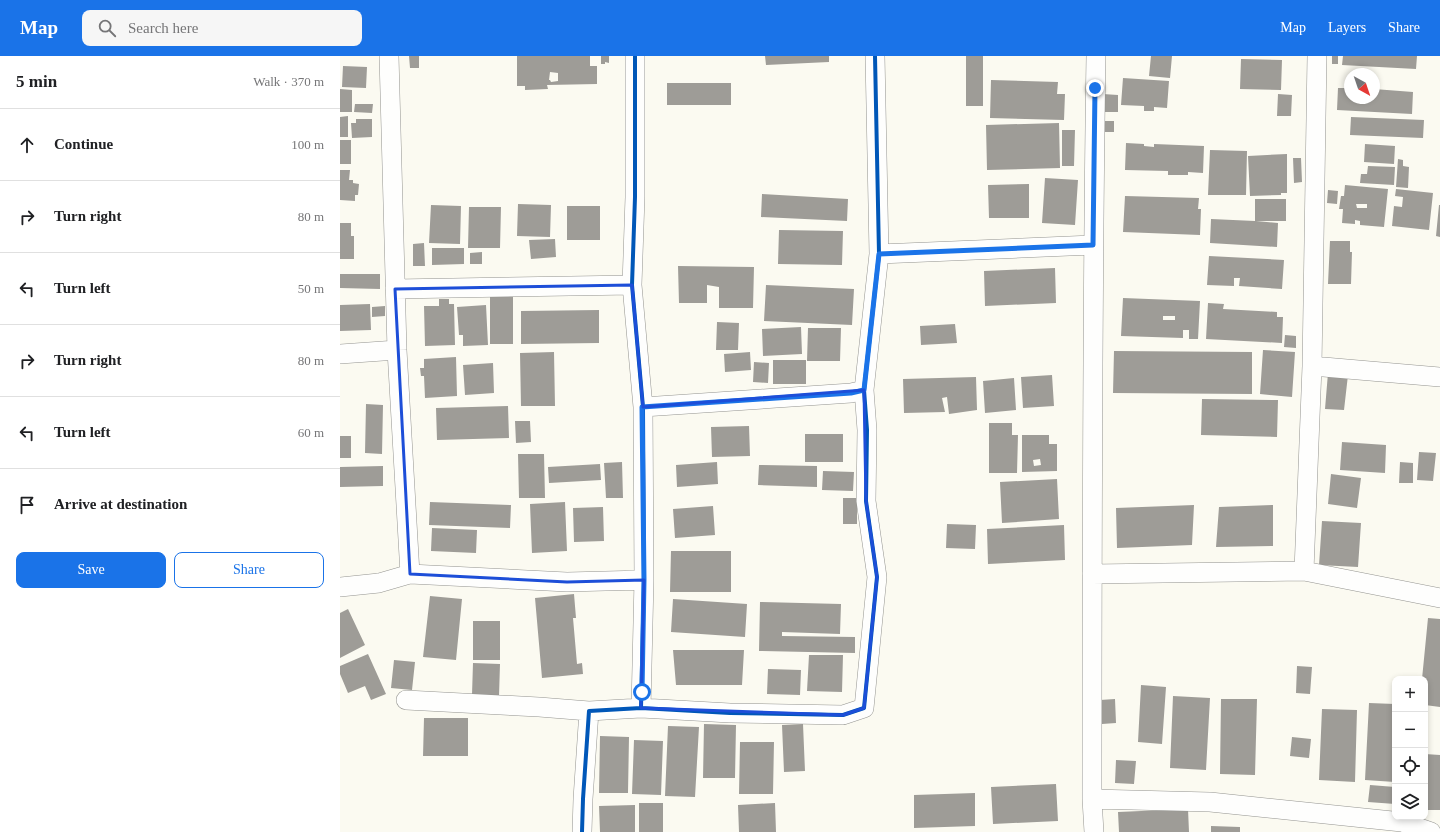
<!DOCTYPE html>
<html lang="en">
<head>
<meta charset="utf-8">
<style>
  body { margin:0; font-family:"Times New Roman",serif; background:#f6f6f6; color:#202124 }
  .controls { position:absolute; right:12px; bottom:12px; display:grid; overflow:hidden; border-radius:8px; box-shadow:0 2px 6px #0003 }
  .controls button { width:36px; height:36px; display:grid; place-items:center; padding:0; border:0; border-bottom:1px solid #e0e0e0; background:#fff; color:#202124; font:20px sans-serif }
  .compass { position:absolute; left:1004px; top:12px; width:36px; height:36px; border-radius:50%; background:#fff; box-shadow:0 2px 6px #0003; rotate:140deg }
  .stop { position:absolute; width:12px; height:12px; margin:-9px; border:3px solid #1a73e8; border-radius:50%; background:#fff }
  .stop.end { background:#1a73e8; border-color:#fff; box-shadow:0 1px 4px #0008 }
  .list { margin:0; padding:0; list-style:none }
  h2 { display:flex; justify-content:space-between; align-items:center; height:52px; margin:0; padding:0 16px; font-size:17px }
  h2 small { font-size:13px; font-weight:400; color:#757577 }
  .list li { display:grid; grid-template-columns:26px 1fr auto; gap:12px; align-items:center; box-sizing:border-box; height:72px; padding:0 16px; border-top:1px solid #e0e0e0 }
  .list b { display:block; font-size:15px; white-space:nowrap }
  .list em { font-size:13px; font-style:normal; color:#757577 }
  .actions { display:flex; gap:8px; padding:12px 16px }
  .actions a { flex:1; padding:9px 0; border:1px solid #1a73e8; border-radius:8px; text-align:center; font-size:14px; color:#1a73e8 }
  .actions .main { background:#1a73e8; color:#fff }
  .icon { flex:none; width:22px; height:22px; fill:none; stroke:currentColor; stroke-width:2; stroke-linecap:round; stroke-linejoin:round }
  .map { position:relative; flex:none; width:1100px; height:776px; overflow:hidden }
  header { display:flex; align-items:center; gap:24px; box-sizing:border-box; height:56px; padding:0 20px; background:#1a73e8; color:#fff }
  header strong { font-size:19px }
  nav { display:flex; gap:22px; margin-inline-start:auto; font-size:14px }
  .search { width:280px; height:36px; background:#f6f6f6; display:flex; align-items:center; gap:10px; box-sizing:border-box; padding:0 14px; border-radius:8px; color:#757577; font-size:15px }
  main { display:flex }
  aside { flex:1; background:#fff }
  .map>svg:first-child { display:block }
</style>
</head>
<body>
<header>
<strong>Map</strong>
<div class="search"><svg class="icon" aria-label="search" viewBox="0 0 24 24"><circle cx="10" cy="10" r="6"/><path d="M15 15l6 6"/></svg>Search here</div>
<nav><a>Map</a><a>Layers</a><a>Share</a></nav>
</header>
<main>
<aside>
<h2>5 min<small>Walk · 370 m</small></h2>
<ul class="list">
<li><svg class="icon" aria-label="ahead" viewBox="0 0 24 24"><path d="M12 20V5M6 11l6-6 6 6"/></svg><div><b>Continue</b></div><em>100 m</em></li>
<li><svg class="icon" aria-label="right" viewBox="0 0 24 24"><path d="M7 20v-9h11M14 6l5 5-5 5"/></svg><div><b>Turn right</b></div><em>80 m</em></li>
<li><svg class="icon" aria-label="left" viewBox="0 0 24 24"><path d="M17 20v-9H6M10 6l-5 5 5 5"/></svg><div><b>Turn left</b></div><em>50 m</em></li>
<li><svg class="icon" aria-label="right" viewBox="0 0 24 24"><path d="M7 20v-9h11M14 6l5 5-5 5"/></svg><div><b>Turn right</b></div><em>80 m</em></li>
<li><svg class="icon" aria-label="left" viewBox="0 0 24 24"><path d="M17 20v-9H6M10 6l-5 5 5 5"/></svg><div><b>Turn left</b></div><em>60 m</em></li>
<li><svg class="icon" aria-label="arrive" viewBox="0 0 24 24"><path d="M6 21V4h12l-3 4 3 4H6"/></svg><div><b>Arrive at destination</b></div></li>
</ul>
<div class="actions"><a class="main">Save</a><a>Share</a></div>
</aside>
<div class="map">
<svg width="1100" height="776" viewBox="0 0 1100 776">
  <rect width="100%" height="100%" fill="#fbfaf1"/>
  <!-- building -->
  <path fill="#9e9c97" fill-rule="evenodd" d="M69,0H79V12H70Z
    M177,0H250V10H257V28L207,29L208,33L185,34V30H177ZM210,16L218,17V25L211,26L210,24H209Z
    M261,0H269V7L265,6V8H261Z
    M425,0H489V6L426,9Z
    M626,0H643V50H626Z
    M811,0H832L830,22L809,20Z
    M992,0H998V8H992Z
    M1003,0H1077L1076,13L1002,9Z
    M901,3L942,4L941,34L900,33Z
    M3,10L27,11L26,32L2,31Z
    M783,22L829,25L827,52L814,51V55H804V50L781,49Z
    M651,24L718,26L717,38H725L724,64L650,62Z
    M327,27H391V49H327Z
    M998,32H1010V42H1034V33L1073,36L1072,58L997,54Z
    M0,33L12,34V56H0Z
    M763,38L778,39V56H762Z
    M938,38L952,39L951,60H937Z
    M15,48H33L32,57L14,56Z
    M8,60V81H0V61Z
    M1011,61L1084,64L1083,82L1010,79Z
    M16,63H32V81L12,82L11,67H16Z
    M761,65H774V76H761Z
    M719,67L720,112L647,114L646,69Z
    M722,74H735L734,110H722Z
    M0,84H11V108H0Z
    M786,87L804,88V90L814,91V88L864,90L863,117L848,116V119H828V115L785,114Z
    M1025,88L1055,90L1054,108L1024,106Z
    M870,94L907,95L906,139H868Z
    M947,98V137H941V139L910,140L908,100Z
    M953,102H961L962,126L954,127Z
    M1058,103L1063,104V110L1069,111L1068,132L1056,131Z
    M1028,110L1055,111L1054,129L1020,127L1021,118H1027Z
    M0,114H10L9,124H13V127L19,128L18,139H15V145L0,144Z
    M705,122L738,124L735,169L702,167Z
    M689,128V162H649L648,129Z
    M1005,129L1048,133L1044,171L1020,169V165L1015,164V168L1002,167L1003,153H999L1001,140H1004ZM1016,148H1027V152H1017Z
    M1056,133L1093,137L1089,174L1052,170L1054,150L1062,151L1063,141L1055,140Z
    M988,134L998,135L997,148L987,147Z
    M422,138L508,143L507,165L421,161Z
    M785,140L859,142L858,153H861L860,179L783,176Z
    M915,143H946V165H916L938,167L937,191L870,187L871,163L915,165Z
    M178,148L211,149L210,181L177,180Z
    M91,149L121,150L120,188L89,187Z
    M1099,149H1100V181L1096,180Z
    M227,150H260V184H227Z
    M129,151H161L160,192H128Z
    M0,167H11V180H14V203H0Z
    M439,174L503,175L502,209L438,208Z
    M215,183L216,201L191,203L189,184Z
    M990,185H1010V196H1012L1011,228H988Z
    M84,187L85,210H73V188Z
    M92,192H124V208L92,209Z
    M142,196V208H130V197Z
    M869,200L944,204L942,233L899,230L900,222H894V230L867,229Z
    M338,210L414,211L413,252H379V231L367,229V247H339Z
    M715,212L716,247L645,250L644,215Z
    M0,218H40V233L0,232Z
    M426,229L514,233L512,269L424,265Z
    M150,238H173V288H150Z
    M783,242L860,245L858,283H849V274H843V282L781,280ZM823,260H835V264H823Z
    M99,243H109V248H114L115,289L85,290L84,250H99Z
    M868,247L884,248L883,253L937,256V261H943L942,287L866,283Z
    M30,248L31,274L0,275V249Z
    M146,249L148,289L123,290V279H119L117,251Z
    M45,250V260L32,261V251Z
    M259,254V287L181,288V255Z
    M377,266L399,267L398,294H376Z
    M615,268L617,287L581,289L580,270Z
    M461,271L462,298L423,300L422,273Z
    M468,272H501L500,305H467Z
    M945,279L956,280V292L944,291Z
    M923,294L955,296L952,341L920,338Z
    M774,295L912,296V338L773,337Z
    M214,296L215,350H181L180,297Z
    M410,296L411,314L385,316L384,298Z
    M116,301L117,340L85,342L84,320H81L80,312H84V303Z
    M433,304H466V328H433Z
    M414,306L429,307L428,327L413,326Z
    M153,307L154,337L125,339L123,309Z
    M988,317L1008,319L1004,354L985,353Z
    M712,319L714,350L683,352L681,321Z
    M636,321L637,354L609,358L607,341L602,342L605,356L564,357L563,323Z
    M674,322L676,354L645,357L643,325Z
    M862,343L938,344L937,381L861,379Z
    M26,348L43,349L42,398L25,397Z
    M168,350L169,382L97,384L96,352Z
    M175,365H190L191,386L176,387Z
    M649,367H672V379H678L677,417H649Z
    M409,370L410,400L372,401L371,371Z
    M465,378H503V406H465Z
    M682,379H709V388H717V415L682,416ZM700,403L701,409L694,410L693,404Z
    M0,380H11V402H0Z
    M1002,386L1046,389L1045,417L1000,414Z
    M1079,396L1096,397L1093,425L1077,424Z
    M178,398H204L205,442H179Z
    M282,406L283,442H266L264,407Z
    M377,406L378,428L337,431L336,409Z
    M1060,406L1073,407V427H1059Z
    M260,408L261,424L209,427L208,411Z
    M419,409L477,410V431L418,429Z
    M43,410V430L0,431V411Z
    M483,415L514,416L513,435L482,434Z
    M991,418L1021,422L1017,452L988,448Z
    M717,423L719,463L662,467L660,426Z
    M503,442H517V468H503Z
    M90,446L171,449L170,472L89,469Z
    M225,446L227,495L192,497L190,448Z
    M854,449L852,489L777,492L776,452Z
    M933,449V490L876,491L879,451Z
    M373,450L375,479L335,482L333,453Z
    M263,451L264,485L234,486L233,452Z
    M982,465L1021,467L1018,511L979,509Z
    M607,468L636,469L635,493L606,492Z
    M724,469L725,504L648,508L647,473Z
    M92,472L137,474L136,497L91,495Z
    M331,495H391V536H330Z
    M234,538L236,562H233L237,608L242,607L243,618L202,622L195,542Z
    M90,540L122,543L116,604L83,601Z
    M333,543L407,548L405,581L331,576Z
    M420,546L501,548L500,578L442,576V580L515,581V597L419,595Z
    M8,553L25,589L0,602V557Z
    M1088,562L1100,563V651L1085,649V623H1082Z
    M133,565H160V604H133Z
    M333,594H404L402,629H336Z
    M28,598L46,638L31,644L25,630L8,637L0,618V610Z
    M469,599H503L502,636L467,635Z
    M54,604L75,606L72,634L51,632Z
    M133,607L160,608L159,640L132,639Z
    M957,610L972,611L970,638L956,637Z
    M428,613L461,614L460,639L427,638Z
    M801,629L826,631L822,688L798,686Z
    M833,640L870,642L866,714L830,712Z
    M775,643L776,667L762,668L760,644Z
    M881,643H917L915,719L880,718Z
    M1029,647L1055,648V726L1025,724Z
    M982,653L1017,654L1015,726L979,724Z
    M84,662H128V700H83Z
    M364,668L396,669L395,722H363Z
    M463,668L465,715L444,716L442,669Z
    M328,670L359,671L355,741L325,740Z
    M260,680L289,681L288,737H259Z
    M952,681L971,683L969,702L950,700Z
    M294,684L323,685L321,739L292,738Z
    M400,686H434L433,738H399Z
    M1085,698L1100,699V754H1085Z
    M776,704L796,705L794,728L775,727Z
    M716,728L718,765L653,768L651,731Z
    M1030,729L1055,731V748L1028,746Z
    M635,737V770L574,772V739Z
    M299,747H323V776H299Z
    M435,747L436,776H399L398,749Z
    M295,749V776H260L259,750Z
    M848,753L849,776H779L778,756Z
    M871,770L900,771V776H871Z"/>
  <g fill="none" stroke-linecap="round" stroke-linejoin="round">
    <!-- minor casing -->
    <g stroke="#949490" stroke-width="20">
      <path id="minor" d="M49,0L57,294L70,518
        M539,198L753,189
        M55,233L292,229
        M0,298L57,294
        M972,310L1100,321
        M303,351L511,337L524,334
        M964,515L972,310L977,0
        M752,518L964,515L1100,542
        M0,531L39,527L70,518L227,526L304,524
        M66,644L199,651L249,655
        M301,652L390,657L503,659L524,652L537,521L526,445L527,374L524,334L539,198L535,0
        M752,743L870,746L1062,766L1091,776
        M242,776L243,743L249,655L301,652L304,524L303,351L292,229L295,141V0
        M754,776L752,743C752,495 752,248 756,0"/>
    </g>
    <!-- minor -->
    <use href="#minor" stroke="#fefefd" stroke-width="19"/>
    <!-- cycleway casing -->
    <g stroke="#fff" stroke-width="6">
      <path id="cycleway" d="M301,652L390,657L503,659L524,652L537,521L526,445L527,374L524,334L539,198L535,0
        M242,776L243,743L249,655L301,652L304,524L303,351L292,229L295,141V0"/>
    </g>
    <!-- cycleway -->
    <use href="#cycleway" stroke="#0057b8" stroke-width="4"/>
  </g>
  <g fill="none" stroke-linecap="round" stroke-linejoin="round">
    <!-- route -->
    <path stroke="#1a73e8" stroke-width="5" d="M302,636L304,524L302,351L511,337L524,334L539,198L753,189L755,32"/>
  </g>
  <!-- marked area -->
  <path fill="none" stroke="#1d4ed8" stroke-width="3" stroke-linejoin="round" d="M292,229L303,351L524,334L526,445L537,521L524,652L503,659L301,652L304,524L227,526L70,518L55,233Z"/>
</svg>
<div class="controls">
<button>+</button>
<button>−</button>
<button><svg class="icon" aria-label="locate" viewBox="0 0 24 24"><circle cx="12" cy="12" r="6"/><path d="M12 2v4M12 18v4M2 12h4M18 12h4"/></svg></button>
<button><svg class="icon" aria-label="layers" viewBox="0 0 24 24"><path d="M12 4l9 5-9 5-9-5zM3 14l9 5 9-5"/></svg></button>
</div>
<svg class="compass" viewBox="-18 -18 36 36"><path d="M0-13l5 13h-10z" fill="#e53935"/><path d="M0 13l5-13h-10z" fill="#757577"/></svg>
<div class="stop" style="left:302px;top:636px"></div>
<div class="stop end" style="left:755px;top:32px"></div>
</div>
</main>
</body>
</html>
